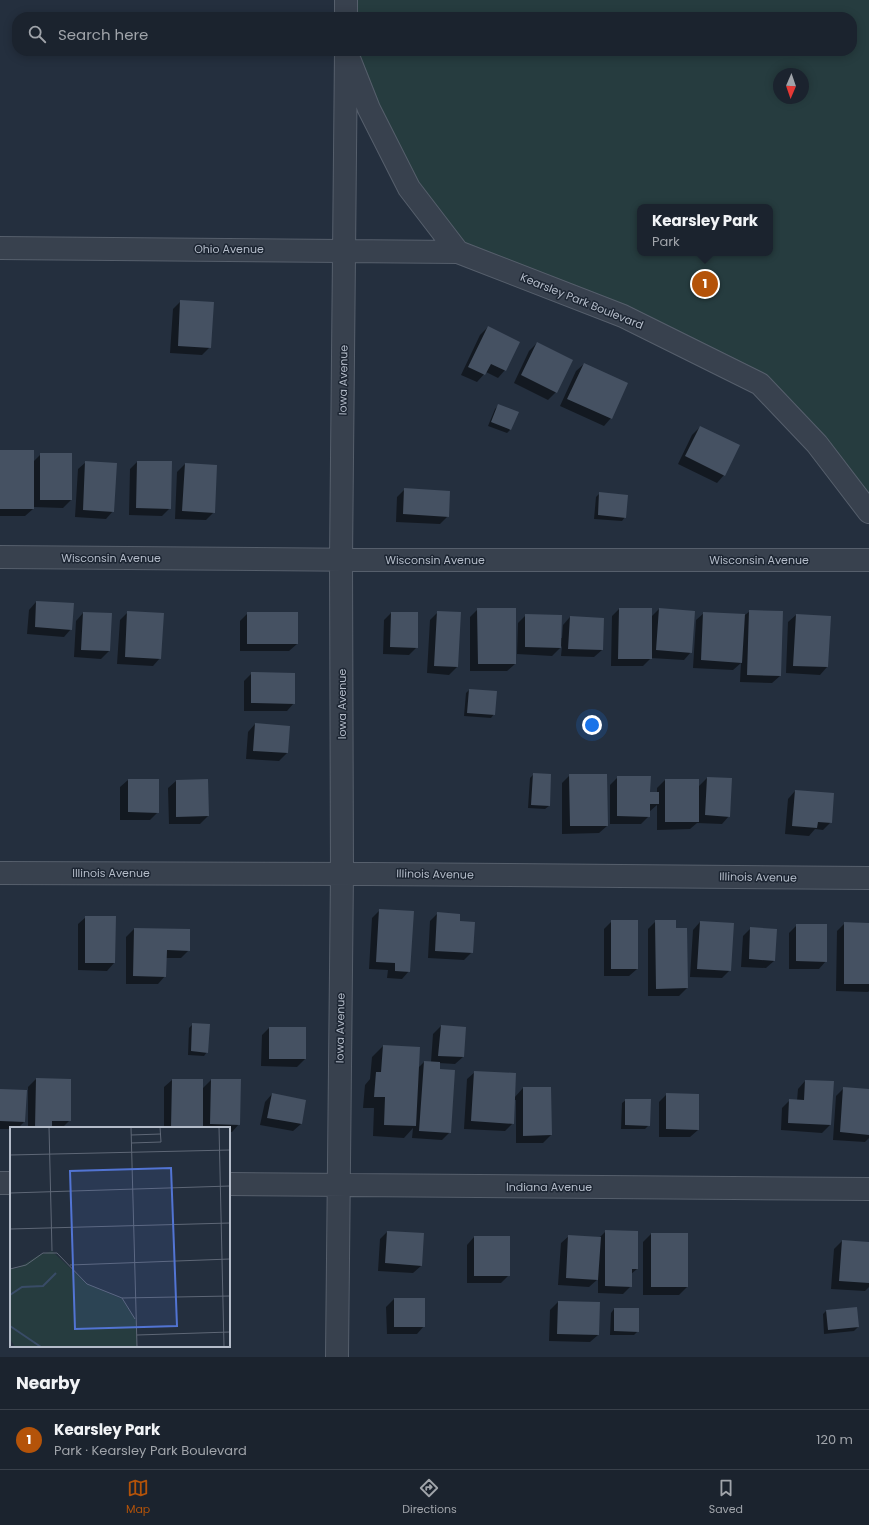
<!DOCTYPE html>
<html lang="en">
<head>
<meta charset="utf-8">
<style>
  body { margin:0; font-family:Poppins,sans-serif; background:#242b36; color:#f1f3f6 }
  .compass { position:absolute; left:773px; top:68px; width:36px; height:36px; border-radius:50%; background:#1b232e; box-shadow:0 2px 10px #0003; rotate:182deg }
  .you { position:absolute; left:592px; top:725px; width:14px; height:14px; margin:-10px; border:3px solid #fff; border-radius:50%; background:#1a73e8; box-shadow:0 0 0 6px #1a73e833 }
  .badge { display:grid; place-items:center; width:26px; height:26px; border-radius:50%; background:#b45309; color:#fff; font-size:13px; font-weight:700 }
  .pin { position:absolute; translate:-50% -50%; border:2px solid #fff; box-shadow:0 1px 4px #0006 }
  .popup { position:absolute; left:637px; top:204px; width:136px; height:52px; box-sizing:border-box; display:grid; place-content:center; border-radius:8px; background:#1b232e; filter:drop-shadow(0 1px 3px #0005); font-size:13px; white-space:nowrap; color:#a0a4aa }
  .popup b { font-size:15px; color:#f1f3f6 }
  .popup::after { content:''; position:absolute; left:50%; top:100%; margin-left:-8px; border:8px solid transparent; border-top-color:#1b232e }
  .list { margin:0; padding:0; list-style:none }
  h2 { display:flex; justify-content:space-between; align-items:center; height:52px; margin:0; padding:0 16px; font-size:17px }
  h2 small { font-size:13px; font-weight:400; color:#a0a4aa }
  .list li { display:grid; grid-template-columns:26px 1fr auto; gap:12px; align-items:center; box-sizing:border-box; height:60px; padding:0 16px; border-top:1px solid #39404a }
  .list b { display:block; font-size:15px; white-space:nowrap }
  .list p { margin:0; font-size:13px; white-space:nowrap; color:#a0a4aa }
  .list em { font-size:13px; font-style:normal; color:#a0a4aa }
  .icon { flex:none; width:22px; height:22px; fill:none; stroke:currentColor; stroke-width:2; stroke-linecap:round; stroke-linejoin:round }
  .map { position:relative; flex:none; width:869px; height:1357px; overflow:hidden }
  .search { position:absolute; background:#1b232e; box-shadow:0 2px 10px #0003; left:12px; right:12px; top:12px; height:44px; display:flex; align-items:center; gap:10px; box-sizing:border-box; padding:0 14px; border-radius:16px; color:#a0a4aa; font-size:15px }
  .sheet { height:112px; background:#1b232e }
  nav { display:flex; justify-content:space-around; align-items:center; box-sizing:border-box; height:56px; border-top:1px solid #39404a; background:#1b232e; font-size:11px; color:#a0a4aa }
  nav a { display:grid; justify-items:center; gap:2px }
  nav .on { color:#b45309 }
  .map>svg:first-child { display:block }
</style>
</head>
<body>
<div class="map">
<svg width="869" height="1357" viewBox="0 0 869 1357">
  <rect width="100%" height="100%" fill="#242f3e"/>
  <!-- green -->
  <path fill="#263c3f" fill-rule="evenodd" d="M346,0H869V512L760,384L458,252L409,188L346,51H852V17H346ZM779,74H803V98H779ZM640,207H770V253H640Z"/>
  <!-- shadow -->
  <path fill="#0007" d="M181,301L210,347L202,355L170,353L173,309Z
    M488,327L505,370L498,378L486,372L477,382L461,375L480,335Z
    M537,343L556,392L548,400L514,383L529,351Z
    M584,364L611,418L604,426L560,406L576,371Z
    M499,405L510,430L507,433L488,426L495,409Z
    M700,427L724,475L717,483L678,464L692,435Z
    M0,451L33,462L41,454L71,500L63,508L33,507V509L25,516H0Z
    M86,462L113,511L106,519L75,517L78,469Z
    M137,462L170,508L162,516L129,515L130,469Z
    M185,464L214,512L206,520L175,519L177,472Z
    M404,490L448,516L440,524L396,522L397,497Z
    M600,493L625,517L622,521L594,519L596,497Z
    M36,602L71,629L64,637L27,634L29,610Z
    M478,609L515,664L507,671H470V617Z
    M619,609L651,617L659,609L691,652L684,660L651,658L643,666H611L612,616Z
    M750,611L780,676L772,683L740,682L741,663L733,670L693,668L696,620L704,613L745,615Z
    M128,612L160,658L153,666L117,664L120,620Z
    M438,612L457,667L449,675L427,673L430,620Z
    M83,613L111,614L109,651L101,659L74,657L76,621Z
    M248,613L297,644L289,651H240V621Z
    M391,613L417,647L409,655L383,654L384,620Z
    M526,615L560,638H562L563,625L570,617L602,650L594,657L561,656L562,646L552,656L517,654L518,623Z
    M796,615L827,667L820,675L786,673L788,622Z
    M252,673L294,703L287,711H244V681Z
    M469,690L494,714L491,718L464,716L466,693Z
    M255,724L287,753L279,761L246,759L248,732Z
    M534,774L549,806L545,809L528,808L530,778Z
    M570,775L607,826L599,833L562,834V783Z
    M618,777L649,793H657V788L665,780L698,787L707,778L729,816L722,824L697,823L690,829L657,830V805L649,812V816L641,824H610V785Z
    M128,780L158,812L150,820H120V787Z
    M176,781L208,816L200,824H169L168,788Z
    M795,791L831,822L823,830L815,829L809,836L785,834L788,799Z
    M380,910L409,971L402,979L387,978L388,970L369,969L372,918Z
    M438,913L472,952L464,960L428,958L430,921Z
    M86,917L114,963L107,971L78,970V924Z
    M612,921L637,969L629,976H604V929Z
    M656,921L675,929L687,988L679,996H648V929Z
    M700,922L730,970L722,978L690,977L693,930Z
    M845,923L869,924V991L868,992L836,991L837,931Z
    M797,925L826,961L819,969H789V933Z
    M751,928L774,961L766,968L741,967L743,936Z
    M134,929L189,950L181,958H166L165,976L158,984H126V937Z
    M193,1024L207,1052L204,1056L188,1055L189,1028Z
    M441,1026L463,1057L455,1064L439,1063L450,1132L442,1140L412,1138L413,1128L404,1138L373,1136L374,1108H363L365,1085L370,1079L372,1057L383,1046L418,1068L424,1062H431L433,1034Z
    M269,1028L305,1059L297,1067L261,1066L262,1035Z
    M475,1072L514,1098L523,1088L551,1135L543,1143H516V1100H514L513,1123L505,1131L464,1129L467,1079Z
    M36,1079L70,1120L62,1128H28V1087Z
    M172,1080L202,1089L211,1080L239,1124L232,1132H229V1128H164V1087Z
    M805,1081L832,1082L830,1125L822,1133L781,1130L782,1108L790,1100L797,1101L798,1089Z
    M844,1088L869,1090V1138L865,1142L833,1140L836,1096Z
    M0,1090L26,1091L24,1122L18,1128H11V1129H0Z
    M272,1094L301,1124L293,1131L260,1125L265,1102Z
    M667,1094L698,1130L690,1137H659V1102Z
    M626,1100L649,1125L645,1129H621L622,1103Z
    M606,1231L637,1269L631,1274V1286L623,1294L598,1293V1279L589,1287L558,1285L561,1243L569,1236L599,1238Z
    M387,1232L421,1266L413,1273L378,1271L380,1239Z
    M651,1234L687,1287L679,1295H643V1242Z
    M474,1237L509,1275L501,1283H467V1245Z
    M842,1241L869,1243V1287L865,1291L831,1289L834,1249Z
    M394,1299L424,1326L417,1334H387L386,1307Z
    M558,1302L599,1303L598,1335L590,1342L549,1341L550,1310Z
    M614,1309L638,1331L634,1335H610L611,1313Z
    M826,1311L858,1327L854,1331L824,1334L823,1314Z"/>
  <!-- building -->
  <path fill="#455162" d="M180,300L214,302L211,348L178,346Z
    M488,326L520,342L506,371L491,364L485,375L468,367Z
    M537,342L573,360L557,393L521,375Z
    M584,363L628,383L612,419L567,399Z
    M498,404L519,412L511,430L491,422Z
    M700,426L740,445L725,476L685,456Z
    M0,450H34V509H0Z
    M40,453H72V500H40Z
    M85,461L117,463L114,512L83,510Z
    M137,461H172L171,509L136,508Z
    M185,463L217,465L215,513L182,511Z
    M404,488L450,491L449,517L403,514Z
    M599,492L628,495L626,518L598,515Z
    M36,601L74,603L72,630L35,627Z
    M477,608H516V664H478Z
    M619,608H652V659H618Z
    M659,608L695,611L692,653L656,650Z
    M749,610L783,611L781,676L747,675Z
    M127,611L164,613L161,659L125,657Z
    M437,611L461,612L458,667L434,666Z
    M83,612L112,613L110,651L81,650Z
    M247,612H298V644H247Z
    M391,612H418V648L390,647Z
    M703,612L745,614L742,663L701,660Z
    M525,614L562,615L561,648L525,647Z
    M796,614L831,616L828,667L793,666Z
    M570,616L604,618L603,650L568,649Z
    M251,672L295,673V704L251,703Z
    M469,689L497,691L495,715L467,713Z
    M255,723L290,726L288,753L253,751Z
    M533,773L551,774L550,806L531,805Z
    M569,774H607L608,826H570Z
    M617,776H651L650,792H659V804H650V817L617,816Z
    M707,777L732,778L730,817L705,815Z
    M128,779H159V813L128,812Z
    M208,779L209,816L176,817V780Z
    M665,779H699V822H665Z
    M795,790L834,793L832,823L818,822L817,828L792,826Z
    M379,909L414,911L410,972L395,971V963L376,962Z
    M437,912L460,914V921L475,922L473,953L435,951Z
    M85,916H116L115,963H85Z
    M611,920H638V969H611Z
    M655,920H676V928H687L688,988L656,989Z
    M700,921L734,923L731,971L697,969Z
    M844,922L869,923V984H844Z
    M796,924H827V962L796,961Z
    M750,927L777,929L775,961L749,959Z
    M134,928L190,929V951L167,950L166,977L133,976Z
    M192,1023L210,1024L208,1053L191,1051Z
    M441,1025L466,1027L464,1057L438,1056Z
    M269,1027H306V1059H269Z
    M383,1045L420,1047L416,1126L384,1125L385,1097H374L376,1072H381Z
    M424,1061L440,1062V1069L455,1070L451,1133L419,1131Z
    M474,1071L516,1073L514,1124L471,1121Z
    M36,1078L71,1079V1121H52V1128H35Z
    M172,1079H203V1128H171Z
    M211,1079H241L240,1125L210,1124Z
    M805,1080L834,1081L831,1125L788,1123L789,1099L804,1100Z
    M523,1087H551L552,1135L523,1136Z
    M843,1087L869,1089V1135L840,1132Z
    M0,1089L27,1090L25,1122L0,1121Z
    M272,1093L306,1100L302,1124L267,1118Z
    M666,1093L699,1094V1130L666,1129Z
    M625,1099H651L650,1126L625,1125Z
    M605,1230L638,1231V1269H632V1287L605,1286Z
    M387,1231L424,1233L422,1266L385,1263Z
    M651,1233H688V1287H651Z
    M568,1235L601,1237L598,1280L566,1278Z
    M474,1236H510V1276H474Z
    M842,1240L869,1242V1283L839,1281Z
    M394,1298H425V1327H394Z
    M558,1301L600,1302L599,1335L557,1334Z
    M857,1307L859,1327L828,1330L826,1310Z
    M614,1308H639V1332L614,1331Z"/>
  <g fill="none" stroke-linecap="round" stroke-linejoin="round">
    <!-- minor casing -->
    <g stroke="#565f6c" stroke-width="24">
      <path id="minor" d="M346,17V0
        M350,61L369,109L409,188L458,252L623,316L760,384L817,444L869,512
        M0,248L458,252
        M0,557L373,560H869
        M0,873L370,874L869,878
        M0,1183H11
        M229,1184L869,1189
        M337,1357L342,873L341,560L346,51"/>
    </g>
    <!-- minor -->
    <use href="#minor" stroke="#38414e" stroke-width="22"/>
  </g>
  <g text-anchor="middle" stroke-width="3" stroke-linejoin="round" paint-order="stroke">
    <!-- street labels -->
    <g font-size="11" fill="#b4bcc9" stroke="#1d2633">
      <text x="229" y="253">Ohio Avenue</text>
      <text transform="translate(582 301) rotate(22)" y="4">Kearsley Park Boulevard</text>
      <text transform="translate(343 380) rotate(-89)" y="4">Iowa Avenue</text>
      <text x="111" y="562">Wisconsin Avenue</text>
      <text x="435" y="564">Wisconsin Avenue</text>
      <text x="759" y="564">Wisconsin Avenue</text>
      <text transform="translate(342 704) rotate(-90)" y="4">Iowa Avenue</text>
      <text x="111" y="877">Illinois Avenue</text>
      <text transform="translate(435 874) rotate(1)" y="4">Illinois Avenue</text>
      <text transform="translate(758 877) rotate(1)" y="4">Illinois Avenue</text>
      <text transform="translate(340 1028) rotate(-89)" y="4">Iowa Avenue</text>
      <text x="549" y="1191">Indiana Avenue</text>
    </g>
  </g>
  <!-- overview -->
  <g transform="translate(10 1127)">
    <rect width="220" height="220" fill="#242f3e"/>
    <path d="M42,124L77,157L112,172L126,194L127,220H5L0,212V142L8,141L29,128Z" fill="#263c3f"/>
    <path fill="none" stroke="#394c67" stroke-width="2" d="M0,168L12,160L33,159L46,146M0,199L31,220"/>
    <path fill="none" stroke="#5e6776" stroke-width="1" d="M39,0L42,124M121,0L127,220M209,0L214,220M121,8L151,7M121,16L151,15L150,0M0,28L220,23M0,66L220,59M0,102L220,96M60,138L220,132M0,142L16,138L33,126H47L77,157L112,171L125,192M112,171L220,169M127,208L220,205"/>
    <path fill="#5274d3" fill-opacity="0.15" stroke="#5274d3" stroke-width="2" d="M161,41L167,199L65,202L60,44Z"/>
    <rect width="220" height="220" fill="none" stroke="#b4bcc9" stroke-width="2"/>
  </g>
</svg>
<svg class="compass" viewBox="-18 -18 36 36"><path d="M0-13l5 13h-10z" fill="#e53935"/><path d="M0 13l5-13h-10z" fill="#a0a4aa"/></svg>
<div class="you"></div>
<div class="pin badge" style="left:705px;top:284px">1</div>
<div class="popup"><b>Kearsley Park</b>Park</div>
<div class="search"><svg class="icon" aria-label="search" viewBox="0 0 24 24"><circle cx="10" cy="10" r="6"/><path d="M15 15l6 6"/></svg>Search here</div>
</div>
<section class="sheet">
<h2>Nearby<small></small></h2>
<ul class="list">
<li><span class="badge">1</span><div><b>Kearsley Park</b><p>Park · Kearsley Park Boulevard</p></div><em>120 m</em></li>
</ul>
</section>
<nav>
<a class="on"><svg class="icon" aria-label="map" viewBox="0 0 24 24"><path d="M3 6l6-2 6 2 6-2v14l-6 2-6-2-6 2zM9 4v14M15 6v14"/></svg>Map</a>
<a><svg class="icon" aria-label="directions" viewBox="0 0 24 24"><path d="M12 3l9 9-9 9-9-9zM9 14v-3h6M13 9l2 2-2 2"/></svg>Directions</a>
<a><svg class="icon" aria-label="saved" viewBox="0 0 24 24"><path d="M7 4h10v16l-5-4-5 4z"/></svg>Saved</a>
</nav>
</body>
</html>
